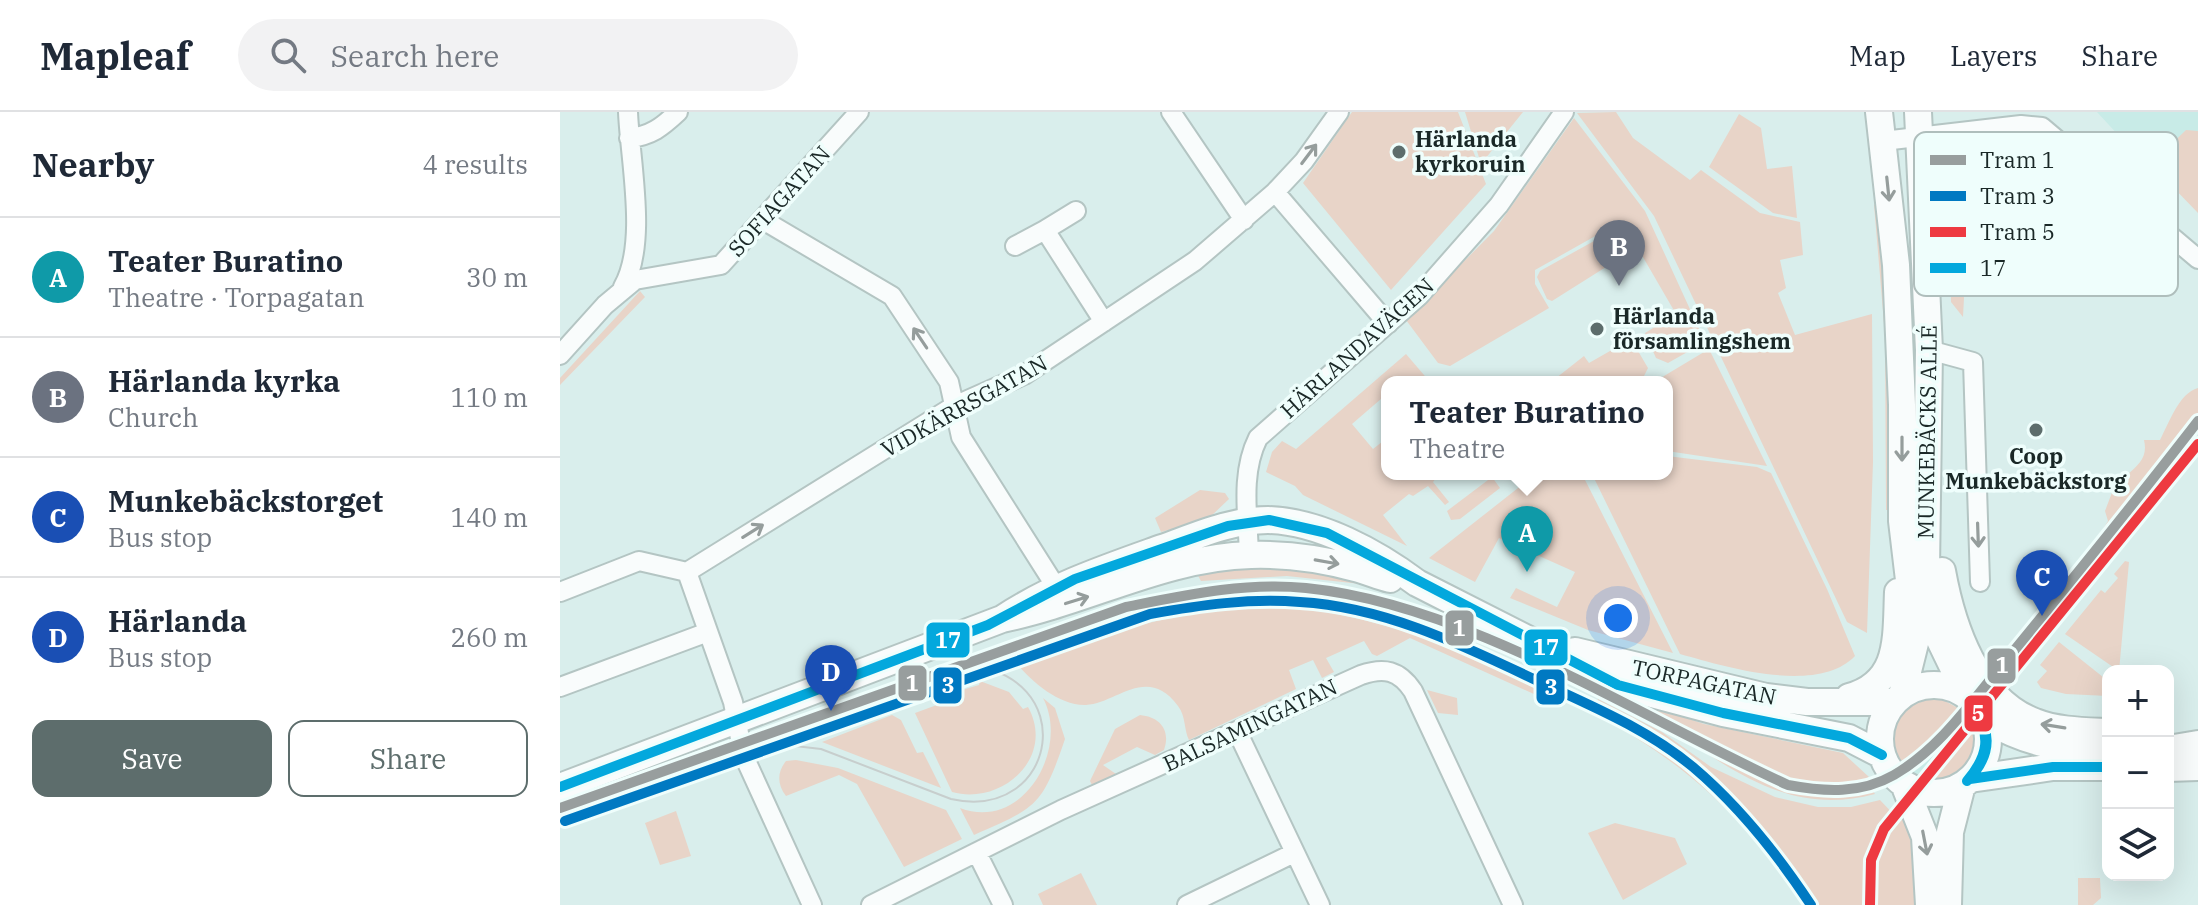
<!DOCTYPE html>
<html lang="en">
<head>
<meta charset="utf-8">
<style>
  body { margin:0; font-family:"IBM Plex Serif",serif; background:#f2f2f3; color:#1f2937 }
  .controls { position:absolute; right:24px; bottom:24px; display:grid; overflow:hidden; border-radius:16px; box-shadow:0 8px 32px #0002 }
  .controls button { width:72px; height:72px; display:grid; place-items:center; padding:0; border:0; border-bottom:2px solid #e0e1e3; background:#fff; color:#1f2937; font:40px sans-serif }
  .you { position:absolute; left:1058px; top:506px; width:28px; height:28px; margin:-20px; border:6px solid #fff; border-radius:50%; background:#1a73e8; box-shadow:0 0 0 12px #1a73e833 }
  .badge { display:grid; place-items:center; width:52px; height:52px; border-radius:50%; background:#5d6d6c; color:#fff; font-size:26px; font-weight:700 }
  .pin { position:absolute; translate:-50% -66px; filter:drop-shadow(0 2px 4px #0008) }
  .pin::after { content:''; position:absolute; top:42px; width:28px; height:24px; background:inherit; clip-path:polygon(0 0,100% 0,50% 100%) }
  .popup { position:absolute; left:821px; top:264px; width:292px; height:104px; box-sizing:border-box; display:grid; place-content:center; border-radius:16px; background:#fff; filter:drop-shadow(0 2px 6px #0005); font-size:26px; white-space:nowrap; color:#747a83 }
  .popup b { font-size:30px; color:#1f2937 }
  .popup::after { content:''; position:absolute; left:50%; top:100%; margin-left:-16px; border:16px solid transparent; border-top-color:#fff }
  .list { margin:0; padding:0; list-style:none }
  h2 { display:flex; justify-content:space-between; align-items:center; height:104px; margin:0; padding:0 32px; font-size:34px }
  h2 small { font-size:26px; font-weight:400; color:#747a83 }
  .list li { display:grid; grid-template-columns:52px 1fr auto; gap:24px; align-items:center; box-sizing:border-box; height:120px; padding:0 32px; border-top:2px solid #e0e1e3 }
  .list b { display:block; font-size:30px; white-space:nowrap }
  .list p { margin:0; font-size:26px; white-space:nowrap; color:#747a83 }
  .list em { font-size:26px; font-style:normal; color:#747a83 }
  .actions { display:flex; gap:16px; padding:24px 32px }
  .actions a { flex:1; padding:18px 0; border:2px solid #5d6d6c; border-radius:16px; text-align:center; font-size:28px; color:#5d6d6c }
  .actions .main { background:#5d6d6c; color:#fff }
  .icon { flex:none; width:44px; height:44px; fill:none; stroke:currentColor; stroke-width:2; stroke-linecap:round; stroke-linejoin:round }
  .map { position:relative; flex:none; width:1638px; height:793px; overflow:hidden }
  header { display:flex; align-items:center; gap:48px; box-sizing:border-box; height:112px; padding:0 40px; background:#fff; border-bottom:2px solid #e0e1e3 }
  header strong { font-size:38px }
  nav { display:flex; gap:44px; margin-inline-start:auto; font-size:28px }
  .search { width:560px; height:72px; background:#f2f2f3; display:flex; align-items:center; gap:20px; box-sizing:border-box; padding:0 28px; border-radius:44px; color:#747a83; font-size:30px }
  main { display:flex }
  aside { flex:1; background:#fff }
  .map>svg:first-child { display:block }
</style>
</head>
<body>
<header>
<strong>Mapleaf</strong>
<div class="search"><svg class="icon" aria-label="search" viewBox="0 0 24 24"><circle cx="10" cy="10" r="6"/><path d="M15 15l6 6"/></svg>Search here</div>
<nav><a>Map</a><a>Layers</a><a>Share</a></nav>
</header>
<main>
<aside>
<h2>Nearby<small>4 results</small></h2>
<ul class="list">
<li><span class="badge" style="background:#0f9aa8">A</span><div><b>Teater Buratino</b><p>Theatre · Torpagatan</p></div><em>30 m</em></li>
<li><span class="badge" style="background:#6b7280">B</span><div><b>Härlanda kyrka</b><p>Church</p></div><em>110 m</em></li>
<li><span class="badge" style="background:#1a4fb4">C</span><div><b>Munkebäckstorget</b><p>Bus stop</p></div><em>140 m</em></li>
<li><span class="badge" style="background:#1a4fb4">D</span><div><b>Härlanda</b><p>Bus stop</p></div><em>260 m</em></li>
</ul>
<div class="actions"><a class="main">Save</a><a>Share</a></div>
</aside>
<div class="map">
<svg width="1638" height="793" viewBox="0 0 1638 793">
  <rect width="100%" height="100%" fill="#d9eeec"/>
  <!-- built -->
  <path fill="#c8ebe7" d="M1537,0H1638V63L1598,51L1560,25Z
    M1398,596L1414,618L1370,668L1346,658L1342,653L1376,622Z"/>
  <!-- green -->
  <path fill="#e8d4c8" d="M792,0H898L926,72L831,178L743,71Z
    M905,0H963L921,52Z
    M1056,0L1073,26L1130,68L1141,58L1200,101L1240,110L1243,143L1220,148L1226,176L1218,181L1235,223L1312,202L1313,350L1307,521L1287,510L1094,104L1017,1Z
    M1179,2L1201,16L1207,57L1232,54L1237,106L1213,101L1149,55Z
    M1014,6L1085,99L1145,230L1108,251L1096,246L1085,221L1116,202L1062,109L975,158V172L989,196L890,254L878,251L846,208L934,119Z
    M1626,18L1638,19V101L1609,71L1594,49Z
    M1480,36L1514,66L1493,69L1491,54L1407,63V56L1481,49Z
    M1386,83L1392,84L1404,186L1403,205L1391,190L1390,97L1384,90Z
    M1318,91L1328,181L1332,398H1326L1325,223L1314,93Z
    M1034,129L1046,155L992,189L987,187L977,165L980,159Z
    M80,179L85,185L0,273V266Z
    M1071,227L1088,256L1081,270H991L1024,244L1029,251Z
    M1149,237L1207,354L1107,339V270H1094Z
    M846,242L870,270H827V293L821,287L792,312L813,337L827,326V362H872L876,366L873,370L889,390L885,393L868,374L853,384L849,382L823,403L847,434L743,383L735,374L706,360L712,340L722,329L736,337Z
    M1638,276V303L1535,436L1532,435L1548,409L1545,399L1559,362L1567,363C1579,352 1588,345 1584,328H1600C1609,311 1619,281 1638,276Z
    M1107,344L1197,355L1211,361L1267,477L1295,544C1258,583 1166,555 1120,542L1032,362H1107Z
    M976,362H1022L1113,541L1028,518L950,486L956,476L997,495L1015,460L939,426L915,470L869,446Z
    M932,365L940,376L900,407L891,408L887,399Z
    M640,378L665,381L669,387L648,407L601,420L595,406Z
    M1565,449L1569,450L1559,559L1505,522L1541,478L1545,481L1558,466L1554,462Z
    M673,450L802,466L801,472L727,464L641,469L636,460Z
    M721,495C823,502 900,539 990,581L987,588L850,526L817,544L812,542L804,529L766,546L774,560L762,566L753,548L729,558L736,577L629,628C624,619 626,604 618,594C587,552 556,592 526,593C500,594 472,570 457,552C549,520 622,495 721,495Z
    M1499,530L1548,569V584L1506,582L1481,576L1477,570L1487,559L1480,553Z
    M420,569L449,580L463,597L468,595C496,645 442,694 392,680L355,601L404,583L402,578L419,573Z
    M1041,577L1144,612L1283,641L1309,665L1305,668L1315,682C1230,705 1172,658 1106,614C1085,600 1060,593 1041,577Z
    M867,578L897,586L898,603L878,601Z
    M483,586L495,596L505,627C482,694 478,695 414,723L400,696C463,720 510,637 483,586Z
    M1038,587L1102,620L1151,655L1215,685L1258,695H1291L1320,688L1340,709L1345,704L1350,711L1363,793H1244C1182,703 1128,652 1031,600Z
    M1371,587L1383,588L1398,596L1365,634L1342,653C1322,625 1338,592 1371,587Z
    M332,603L341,608L357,641L363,640L381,676L262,630Z
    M580,603C600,605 611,618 604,638L595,643L577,635L543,653L556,662L532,673L530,669L555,617Z
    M1414,618C1416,647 1400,669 1370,668Z
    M236,648L278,656L386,698L402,727L344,755L297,672L279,663L226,684C217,672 217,660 226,649Z
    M116,699L131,744L100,753L85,711Z
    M1055,711L1115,726L1127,752L1063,788L1028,721Z
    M521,761L537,793H483L478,782Z
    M1518,766H1540L1541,786L1533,793H1518Z"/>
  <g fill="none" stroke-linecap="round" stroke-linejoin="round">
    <!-- street casing -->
    <g stroke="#b4c5c3" stroke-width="22">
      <path id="street" d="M611,0L684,108
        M69,26C91,24 102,15 118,0
        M1323,29L1461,13L1482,15L1638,147
        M715,80L828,212
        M516,99L485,118L544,210
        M203,108L332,184L389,270L401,325L496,475
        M455,134L485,118
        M63,175C88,131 70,50 68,0
        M1369,238L1413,250L1420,470
        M0,243L45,193L75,168L161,153L299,0
        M689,443C688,404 680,362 698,326L859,184L939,93L1004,0
        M127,460L394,294L464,263L635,149L715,80L744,49L779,0
        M127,460L173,590L183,642L252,793
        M0,480L79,449L127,460
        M0,575L148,520
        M677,619L760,793
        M417,741L443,793
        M311,793L501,698L801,563C824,555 839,558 853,579L953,793
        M627,793L734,741"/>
    </g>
    <!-- secondary casing -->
    <g stroke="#b4c5c3" stroke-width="30">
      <path id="secondary" d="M1319,0L1336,153L1342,293V409L1356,527L1342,583
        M1358,0L1369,238L1366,458L1378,524L1407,584
        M1382,459C1392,514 1416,588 1475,610C1497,619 1525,619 1548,620
        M442,507C492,474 546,456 602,436C636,424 671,408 708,408C759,409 817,441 857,471L1058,573L1163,601L1289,626L1322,643
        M1015,539L1206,585L1247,590H1334
        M1320 627a54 54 0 1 1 108 0a54 54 0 1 1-108 0Z
        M1289,585C1341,571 1336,525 1338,480
        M1424,607C1468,631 1497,638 1548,637
        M1608,637L1638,632
        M1608,656L1638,655
        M1410,667L1493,655H1548
        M1344,672L1365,725L1369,793
        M0,675L442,507C526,490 605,445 691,443C725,442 762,447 795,456C807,459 818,464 830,467
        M1388,793L1390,720L1402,673"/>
    </g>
    <!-- street -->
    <use href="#street" stroke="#f9fcfc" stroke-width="18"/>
    <!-- secondary -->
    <use href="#secondary" stroke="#f9fcfc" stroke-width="26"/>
    <!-- tram -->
    <path stroke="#c7cecd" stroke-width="2" d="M183,642L235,634L261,637L391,687C499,711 523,559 402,553"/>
    <!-- bus-1 casing -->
    <g stroke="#effefc" stroke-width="16">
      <path id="bus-1" d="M1410,667L1493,655H1548
        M1407,669C1429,643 1431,624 1414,594
        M1407,669C1430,646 1433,621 1414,594
        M0,675L428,513L515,467L668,414L709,408L767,421L1058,573L1163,601L1289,626L1322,643"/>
    </g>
    <!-- bus-1 -->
    <use href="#bus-1" stroke="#03a8dd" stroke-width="10"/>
    <!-- tram-1 casing -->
    <g stroke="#effefc" stroke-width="16">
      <path id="tram-1" d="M0,696L566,495C626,483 685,470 746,476C907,492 1081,606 1228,673C1265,680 1301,682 1334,663C1381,636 1414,586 1448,546C1512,468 1576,389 1638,309"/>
    </g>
    <!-- tram-2 casing -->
    <g stroke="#effefc" stroke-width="16">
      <path id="tram-2" d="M5,709L590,502C640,493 689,486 740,490C826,495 904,534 980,570C1034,595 1087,617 1133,655C1179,694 1218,743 1251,793"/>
    </g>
    <!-- tram-3 casing -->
    <g stroke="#effefc" stroke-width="16">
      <path id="tram-3" d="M1310,793L1311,748L1324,717L1638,332"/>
    </g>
    <!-- tram-1 -->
    <use href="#tram-1" stroke="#989e9e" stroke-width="10"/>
    <!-- tram-2 -->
    <use href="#tram-2" stroke="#0079c2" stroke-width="10"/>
    <!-- tram-3 -->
    <use href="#tram-3" stroke="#ee3a41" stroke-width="10"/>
  </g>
  <!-- one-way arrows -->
  <defs><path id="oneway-shaft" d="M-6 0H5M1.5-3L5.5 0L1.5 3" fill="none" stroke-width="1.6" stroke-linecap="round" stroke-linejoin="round" transform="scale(2)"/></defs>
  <g stroke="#959d9c">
    <use href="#oneway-shaft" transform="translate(749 42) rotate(-53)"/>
    <use href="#oneway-shaft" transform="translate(1328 77) rotate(84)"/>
    <use href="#oneway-shaft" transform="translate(360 226) rotate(-124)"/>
    <use href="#oneway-shaft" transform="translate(1342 337) rotate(90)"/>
    <use href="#oneway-shaft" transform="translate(193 419) rotate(-32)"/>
    <use href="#oneway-shaft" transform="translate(1418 423) rotate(88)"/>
    <use href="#oneway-shaft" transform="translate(767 450) rotate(10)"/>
    <use href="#oneway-shaft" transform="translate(517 488) rotate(-17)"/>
    <use href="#oneway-shaft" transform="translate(1493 614) rotate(-171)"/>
    <use href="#oneway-shaft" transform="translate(1365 731) rotate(79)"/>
  </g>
  <!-- markers -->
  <g fill="#5d6d6c" stroke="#effefc" stroke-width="3">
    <circle cx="839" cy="40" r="8"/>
    <circle cx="1037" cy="217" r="8"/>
    <circle cx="1476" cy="318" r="8"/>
  </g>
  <g text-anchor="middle" stroke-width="7" stroke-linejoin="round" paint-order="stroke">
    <!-- poi labels -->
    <g font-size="22" font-weight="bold" fill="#1a2827" stroke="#effefc" text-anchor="start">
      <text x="855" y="35">Härlanda<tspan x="855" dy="25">kyrkoruin</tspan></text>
      <text x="1053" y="212">Härlanda<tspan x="1053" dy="25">församlingshem</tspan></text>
      <text x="1476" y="352" text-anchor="middle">Coop<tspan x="1476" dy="25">Munkebäckstorg</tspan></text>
    </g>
    <!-- street labels -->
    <g font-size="22" fill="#1a2827" stroke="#effefc">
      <text transform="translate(219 89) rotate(-48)" y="8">SOFIAGATAN</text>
      <text transform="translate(797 236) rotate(-42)" y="8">HÄRLANDAVÄGEN</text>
      <text transform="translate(404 294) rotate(-29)" y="8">VIDKÄRRSGATAN</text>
      <text transform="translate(1367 320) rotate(-89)" y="8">MUNKEBÄCKS ALLÉ</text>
      <text transform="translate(1144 570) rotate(12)" y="8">TORPAGATAN</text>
      <text transform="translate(690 613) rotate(-25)" y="8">BALSAMINGATAN</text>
    </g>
  </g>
  <!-- legend -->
  <rect x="1354" y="20" width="264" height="164" rx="12" fill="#effefc" stroke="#afbebc" stroke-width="2"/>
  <rect x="1370" y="43" width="36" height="10" fill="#989e9e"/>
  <rect x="1370" y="79" width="36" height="10" fill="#0079c2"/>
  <rect x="1370" y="115" width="36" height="10" fill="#ee3a41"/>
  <rect x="1370" y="151" width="36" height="10" fill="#03a8dd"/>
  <g font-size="22" fill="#1a2827">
    <text x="1420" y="56">Tram 1</text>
    <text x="1420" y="92">Tram 3</text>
    <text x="1420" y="128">Tram 5</text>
    <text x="1420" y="164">17</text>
  </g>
  <g stroke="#effefc" stroke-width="3">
    <rect x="884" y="497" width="31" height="38" rx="8" fill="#989e9e"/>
    <rect x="365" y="509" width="46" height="38" rx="8" fill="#03a8dd"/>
    <rect x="963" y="516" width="46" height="39" rx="8" fill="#03a8dd"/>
    <rect x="1426" y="535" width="31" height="38" rx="8" fill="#989e9e"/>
    <rect x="337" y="552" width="31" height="38" rx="8" fill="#989e9e"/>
    <rect x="372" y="554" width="31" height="39" rx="8" fill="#0079c2"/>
    <rect x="975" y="556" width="31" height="38" rx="8" fill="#0079c2"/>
    <rect x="1403" y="582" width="31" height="39" rx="8" fill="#ee3a41"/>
  </g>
  <g font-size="22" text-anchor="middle" font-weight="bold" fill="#fff">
    <text x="899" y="524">1</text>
    <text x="388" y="536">17</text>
    <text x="986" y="543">17</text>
    <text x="1442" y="561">1</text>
    <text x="352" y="579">1</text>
    <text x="388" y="581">3</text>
    <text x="991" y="583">3</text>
    <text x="1418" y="609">5</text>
  </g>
</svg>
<div class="controls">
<button>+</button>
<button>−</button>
<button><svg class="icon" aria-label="layers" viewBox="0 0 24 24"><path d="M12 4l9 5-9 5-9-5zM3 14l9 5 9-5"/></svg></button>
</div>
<div class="you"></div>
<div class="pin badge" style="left:967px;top:460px;background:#0f9aa8">A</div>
<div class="popup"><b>Teater Buratino</b>Theatre</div>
<div class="pin badge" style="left:1059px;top:174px;background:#6b7280">B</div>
<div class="pin badge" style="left:1482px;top:504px;background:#1a4fb4">C</div>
<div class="pin badge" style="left:271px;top:599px;background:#1a4fb4">D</div>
</div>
</main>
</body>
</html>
